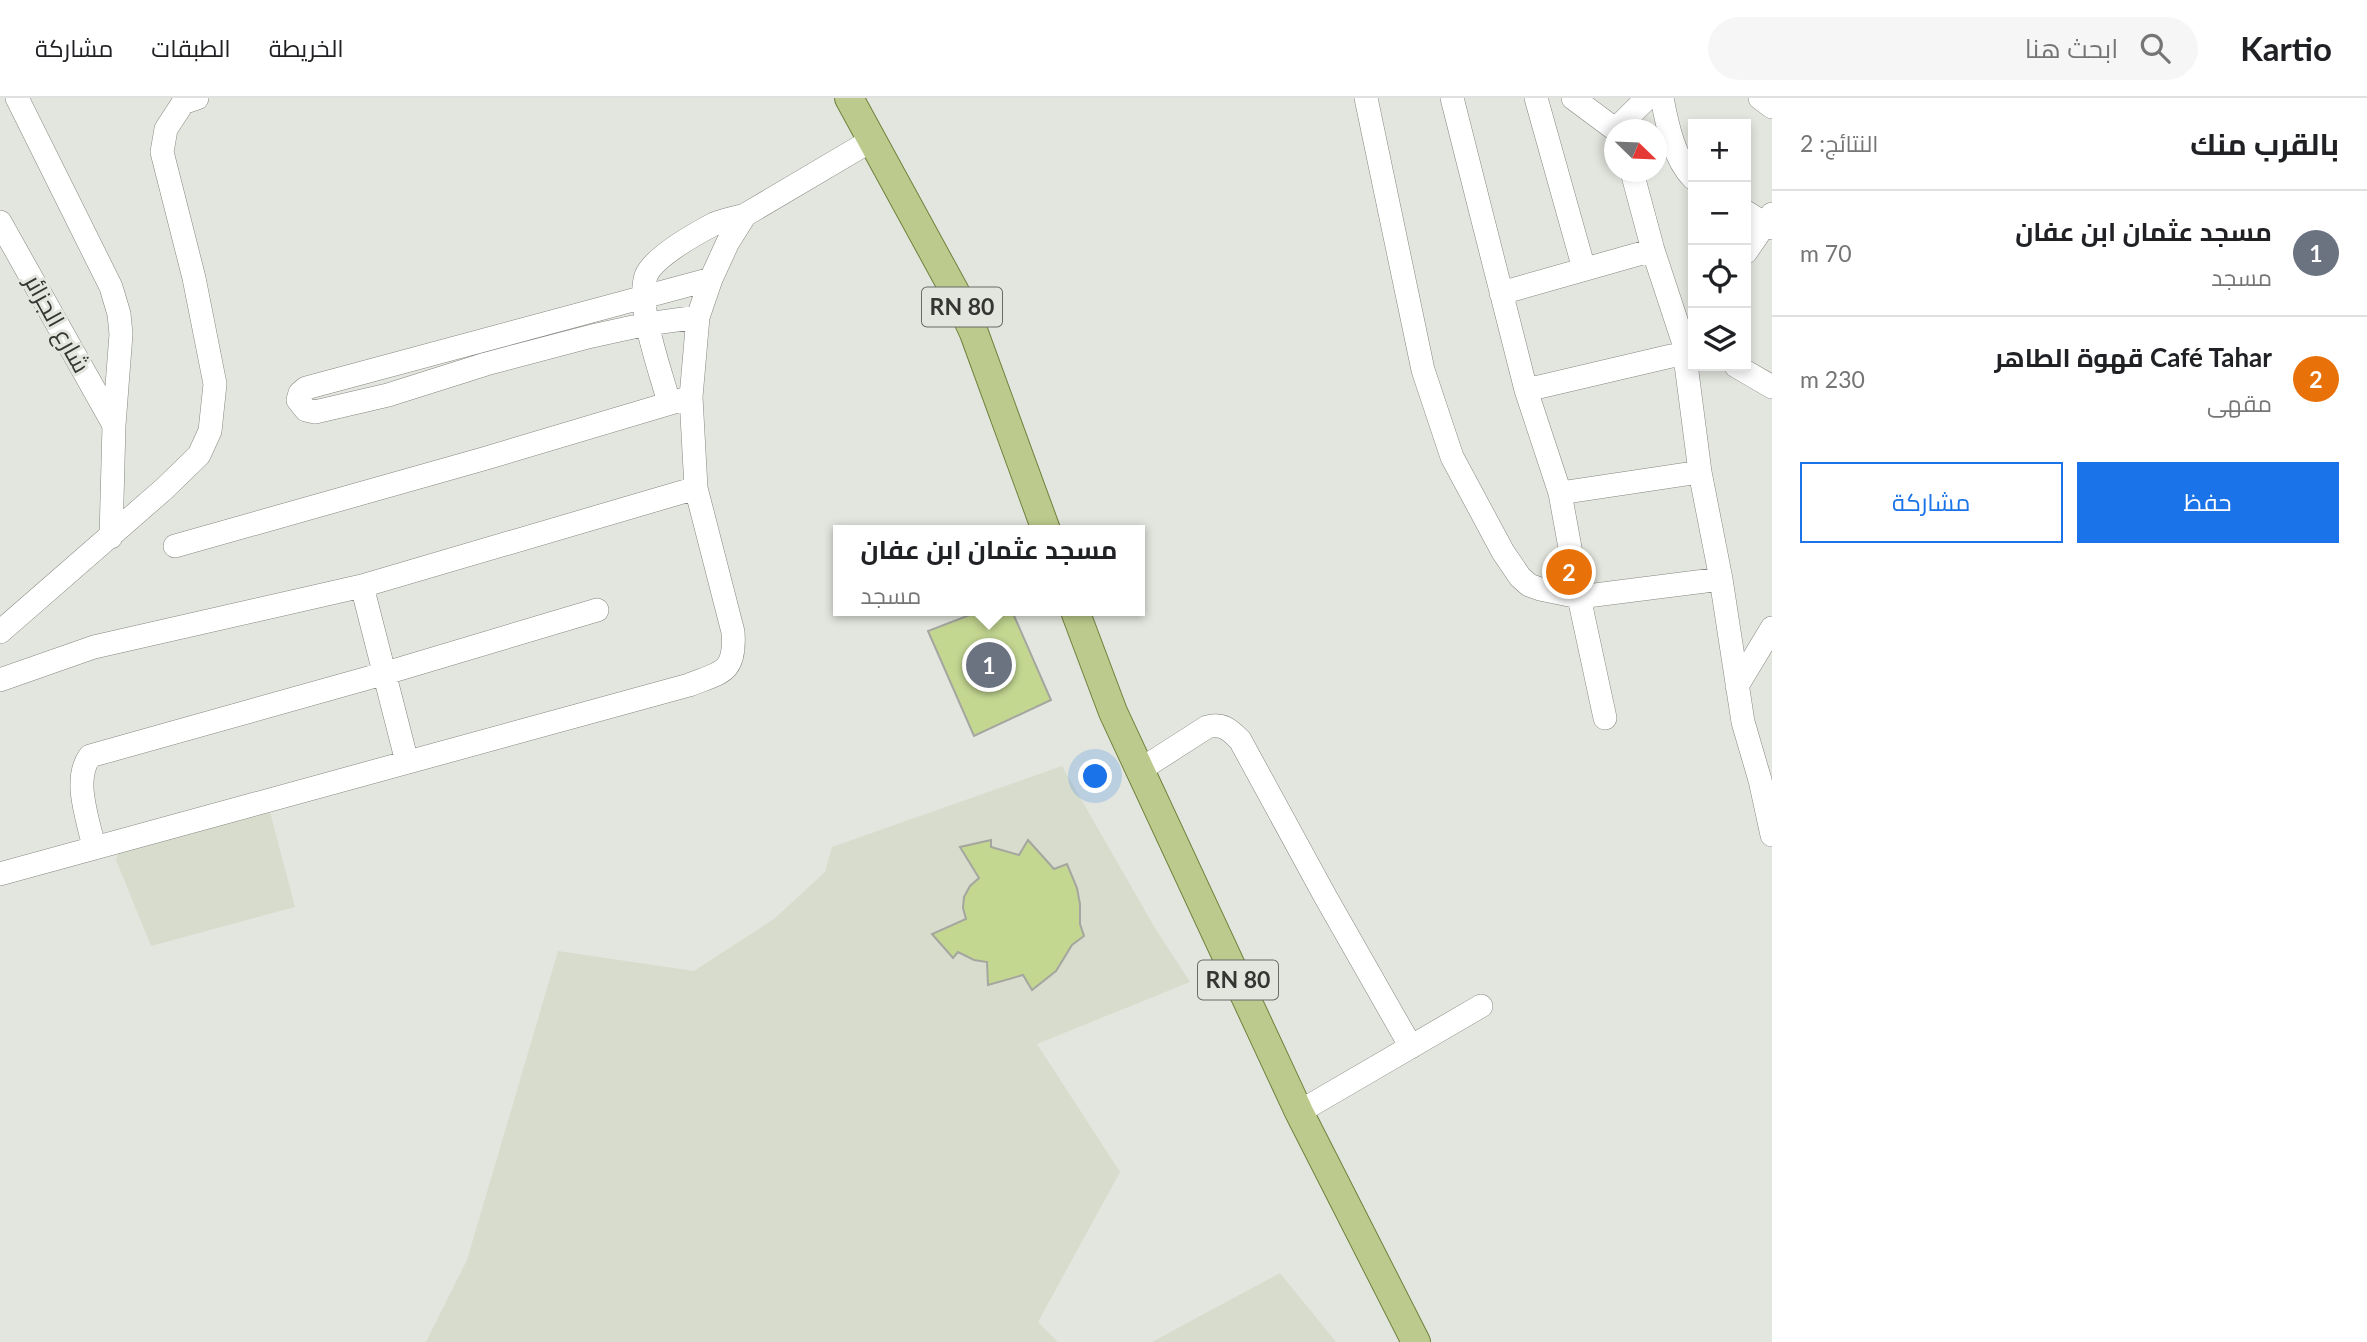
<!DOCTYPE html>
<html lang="ar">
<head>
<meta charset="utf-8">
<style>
  body { margin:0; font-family:Lato,Cairo,sans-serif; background:#f6f6f6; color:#202124; direction:rtl }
  .controls { position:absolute; right:21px; top:21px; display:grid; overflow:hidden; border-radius:0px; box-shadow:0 4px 10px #0003 }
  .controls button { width:63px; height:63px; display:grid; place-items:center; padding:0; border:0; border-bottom:2px solid #e0e0e0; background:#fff; color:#202124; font:35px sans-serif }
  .compass { position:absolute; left:1604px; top:21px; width:63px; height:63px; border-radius:50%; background:#fff; box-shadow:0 4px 10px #0003; rotate:113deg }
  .you { position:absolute; left:1096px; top:679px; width:24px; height:24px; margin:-18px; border:5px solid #fff; border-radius:50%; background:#1a73e8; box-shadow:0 0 0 10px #1a73e833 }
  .badge { display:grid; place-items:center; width:46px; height:46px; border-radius:50%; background:#1a73e8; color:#fff; font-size:23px; font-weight:700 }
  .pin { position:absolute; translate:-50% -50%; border:4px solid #fff; box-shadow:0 2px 7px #0006 }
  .popup { position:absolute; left:833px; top:427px; width:312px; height:91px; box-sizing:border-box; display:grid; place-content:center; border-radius:0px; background:#fff; filter:drop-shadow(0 2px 5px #0005); font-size:23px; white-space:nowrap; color:#757577 }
  .popup b { font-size:26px; color:#202124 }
  .popup::after { content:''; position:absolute; left:50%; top:100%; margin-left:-14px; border:14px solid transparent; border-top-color:#fff }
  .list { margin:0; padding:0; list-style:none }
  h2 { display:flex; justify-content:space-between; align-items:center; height:91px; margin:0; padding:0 28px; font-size:30px }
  h2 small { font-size:23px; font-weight:400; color:#757577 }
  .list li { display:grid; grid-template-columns:46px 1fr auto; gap:21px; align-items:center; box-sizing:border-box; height:126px; padding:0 28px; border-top:2px solid #e0e0e0 }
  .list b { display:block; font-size:26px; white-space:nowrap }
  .list p { margin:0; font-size:23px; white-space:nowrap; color:#757577 }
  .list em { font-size:23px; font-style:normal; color:#757577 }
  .actions { display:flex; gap:14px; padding:21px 28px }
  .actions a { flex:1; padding:16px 0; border:2px solid #1a73e8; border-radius:0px; text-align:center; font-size:24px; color:#1a73e8 }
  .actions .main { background:#1a73e8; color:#fff }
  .icon { flex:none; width:38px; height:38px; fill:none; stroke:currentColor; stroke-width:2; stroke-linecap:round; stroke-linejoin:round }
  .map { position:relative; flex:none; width:1772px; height:1244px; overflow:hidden; direction:ltr }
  header { display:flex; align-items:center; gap:42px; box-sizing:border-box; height:98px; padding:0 35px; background:#fff; border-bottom:2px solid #e0e0e0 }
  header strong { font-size:33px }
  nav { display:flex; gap:38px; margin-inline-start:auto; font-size:24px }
  .search { width:490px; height:63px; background:#f6f6f6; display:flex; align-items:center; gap:18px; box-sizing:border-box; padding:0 24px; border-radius:38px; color:#757577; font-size:26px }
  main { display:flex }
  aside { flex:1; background:#fff }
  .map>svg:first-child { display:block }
</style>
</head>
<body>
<header>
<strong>Kartio</strong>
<div class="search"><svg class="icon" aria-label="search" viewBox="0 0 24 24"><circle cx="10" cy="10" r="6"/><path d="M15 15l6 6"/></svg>ابحث هنا</div>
<nav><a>الخريطة</a><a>الطبقات</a><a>مشاركة</a></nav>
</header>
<main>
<aside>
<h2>بالقرب منك<small>النتائج: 2</small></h2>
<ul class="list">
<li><span class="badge" style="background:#6b7280">1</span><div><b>مسجد عثمان ابن عفان</b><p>مسجد</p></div><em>70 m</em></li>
<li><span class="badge" style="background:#e8710a">2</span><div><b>Café Tahar قهوة الطاهر</b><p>مقهى</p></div><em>230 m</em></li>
</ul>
<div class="actions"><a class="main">حفظ</a><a>مشاركة</a></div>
</aside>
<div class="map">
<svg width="1772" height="1244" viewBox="0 0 1772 1244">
  <rect width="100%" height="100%" fill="#e3e6de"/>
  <!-- built -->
  <path fill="#d7dccd" d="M1062,668L1155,830L1190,884L1037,946L1120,1074L1038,1224L1058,1244H426L467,1162L558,853L694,873L774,821L825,774L832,749Z
    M269,710L295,809L151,848L116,762L121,748Z
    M1280,1175L1336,1244H1152Z"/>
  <!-- building -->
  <path fill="#c3d791" stroke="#a4a69f" stroke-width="2" d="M980,513H1012L1051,602L974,638L928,533Z
    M991,742V749L1019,757L1028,742L1054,771L1067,766L1077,790L1080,806V826L1084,838L1072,847L1056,873L1032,892L1023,877L988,887L987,864L974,862L958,854L953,860L932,836L966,821L963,810L964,799L970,788L979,780L960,749Z"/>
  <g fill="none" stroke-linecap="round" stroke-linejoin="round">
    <!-- minor casing -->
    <g stroke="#858780" stroke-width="24">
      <path id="minor" d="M17,0L111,189L119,216L121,236L114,327L111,439
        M1366,0L1423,272L1452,359L1503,454L1520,479L1529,487L1540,491L1579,499L1721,481
        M1452,0L1526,292L1560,395L1579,499L1605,620
        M1536,0L1584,171
        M1573,0L1616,32
        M1662,0C1667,26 1674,61 1693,80
        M1760,0L1772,9
        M1616,31L1647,0
        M1632,74L1653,152L1683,243L1700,374L1721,481L1743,624L1760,682L1772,737
        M1746,114L1772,130
        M0,124L114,327
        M1746,154L1772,116
        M1501,195L1653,152
        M698,219L647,226L592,238L486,266L388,297L315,314L306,312L298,302L300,295L306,290L711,181
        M1736,268L1772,289
        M1526,292L1684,255H1693
        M669,305C661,274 636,208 646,178C653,159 697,135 714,126C724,122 735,120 745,117
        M1560,395L1700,374
        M175,448L483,361L691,299
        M362,488L407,664
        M0,534L164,391L199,357L210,333L215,286L194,180L162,54L166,31L183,5L197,0
        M0,582L94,549L362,488L696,390
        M1737,588L1772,530
        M1140,672L1207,629C1222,625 1229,631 1240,642L1325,798L1411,949
        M94,750C89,723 72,682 90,658L386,575L597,512
        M0,776L689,587C722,574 736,575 733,534L696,390L691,299L698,219L711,181L728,144L745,117L872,42
        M1299,1014L1481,908"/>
    </g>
    <!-- major casing -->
    <g stroke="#70803c" stroke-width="30">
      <path id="major" d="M849,0L955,194L974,235L1046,432
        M1075,513L1113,614L1299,1014L1416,1244"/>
    </g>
    <!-- minor -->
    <use href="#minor" stroke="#fff" stroke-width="23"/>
    <!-- major -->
    <use href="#major" stroke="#bccb8d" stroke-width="28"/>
  </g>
  <g text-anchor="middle" stroke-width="6" stroke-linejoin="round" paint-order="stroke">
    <!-- shield labels -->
    <g fill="#e3e6de" stroke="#696b66" stroke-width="2">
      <rect x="922" y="189.5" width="80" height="39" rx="5"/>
      <rect x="1198" y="862.5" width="80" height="39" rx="5"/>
    </g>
    <g font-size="23" font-weight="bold" fill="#353633">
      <text x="962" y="217">RN 80</text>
      <text x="1238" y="890">RN 80</text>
    </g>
    <!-- street labels -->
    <g font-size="24" fill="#353633" stroke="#e3e6de">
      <text transform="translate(57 226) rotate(61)" y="8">شارع الجزائر</text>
    </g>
  </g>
</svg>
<div class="controls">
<button>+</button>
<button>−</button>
<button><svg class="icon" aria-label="locate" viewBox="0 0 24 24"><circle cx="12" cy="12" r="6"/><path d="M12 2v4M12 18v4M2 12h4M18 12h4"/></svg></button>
<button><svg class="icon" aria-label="layers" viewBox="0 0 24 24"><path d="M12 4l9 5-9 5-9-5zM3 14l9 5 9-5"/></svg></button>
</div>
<svg class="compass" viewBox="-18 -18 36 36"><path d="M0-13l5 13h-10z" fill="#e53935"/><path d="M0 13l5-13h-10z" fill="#757577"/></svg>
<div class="you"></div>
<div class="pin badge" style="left:989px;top:567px;background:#6b7280">1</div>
<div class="popup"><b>مسجد عثمان ابن عفان</b>مسجد</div>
<div class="pin badge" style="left:1569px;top:474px;background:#e8710a">2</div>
</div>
</main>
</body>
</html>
